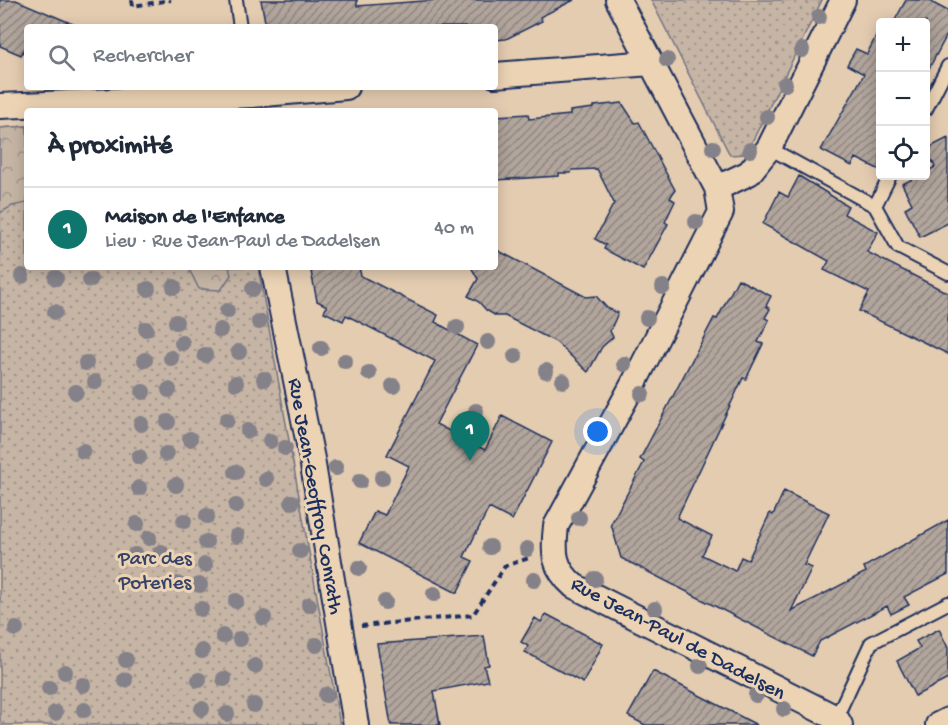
<!DOCTYPE html>
<html lang="fr">
<head>
<meta charset="utf-8">
<style>
  body { margin:0; font-family:"Gochi Hand",sans-serif; background:#f6f6f7; color:#1f2937 }
  .controls { position:absolute; right:18px; top:18px; display:grid; overflow:hidden; border-radius:6px; box-shadow:0 3px 15px #0003 }
  .controls button { width:54px; height:54px; display:grid; place-items:center; padding:0; border:0; border-bottom:2px solid #e0e1e3; background:#fff; color:#1f2937; font:30px sans-serif }
  .you { position:absolute; left:598px; top:432px; width:21px; height:21px; margin:-15px; border:4px solid #fff; border-radius:50%; background:#1a73e8; box-shadow:0 0 0 9px #1a73e833 }
  .badge { display:grid; place-items:center; width:39px; height:39px; border-radius:50%; background:#0f766e; color:#fff; font-size:20px; font-weight:700 }
  .pin { position:absolute; translate:-50% -50px; filter:drop-shadow(0 2px 3px #0008) }
  .pin::after { content:''; position:absolute; top:32px; width:21px; height:18px; background:inherit; clip-path:polygon(0 0,100% 0,50% 100%) }
  .list { margin:0; padding:0; list-style:none }
  h2 { display:flex; justify-content:space-between; align-items:center; height:78px; margin:0; padding:0 24px; font-size:26px }
  h2 small { font-size:20px; font-weight:400; color:#747a83 }
  .list li { display:grid; grid-template-columns:39px 1fr auto; gap:18px; align-items:center; box-sizing:border-box; height:84px; padding:0 24px; border-top:2px solid #e0e1e3 }
  .list b { display:block; font-size:22px; white-space:nowrap }
  .list p { margin:0; font-size:20px; white-space:nowrap; color:#747a83 }
  .list em { font-size:20px; font-style:normal; color:#747a83 }
  .icon { flex:none; width:33px; height:33px; fill:none; stroke:currentColor; stroke-width:2; stroke-linecap:round; stroke-linejoin:round }
  .map { position:relative; flex:none; width:948px; height:725px; overflow:hidden }
  .search { position:absolute; background:#fff; box-shadow:0 3px 15px #0003; left:24px; top:24px; width:474px; height:66px; display:flex; align-items:center; gap:15px; box-sizing:border-box; padding:0 21px; border-radius:6px; color:#747a83; font-size:22px }
  .panel { position:absolute; background:#fff; box-shadow:0 3px 15px #0003; left:24px; top:108px; width:474px; height:162px; border-radius:6px }
  .map>svg:first-child { display:block }
</style>
</head>
<body>
<div class="map">
<svg width="948" height="725" viewBox="0 0 948 725">
  <defs>
    <pattern id="green-dots" width="8" height="8" patternUnits="userSpaceOnUse" patternTransform="scale(1.5)"><rect width="8" height="8" fill="#c6b5a5"/><path d="M2 2h.1M6 6h.1" fill="none" stroke="#a0948a" stroke-width="1.8" stroke-linecap="round"/></pattern>
    <pattern id="forest-crowns" width="20" height="18" patternUnits="userSpaceOnUse" patternTransform="scale(1.5)"><rect width="20" height="18" fill="#c6b5a5"/><path d="M2 6a3 3 0 1 1 6 0M12 15a3 3 0 1 1 6 0" fill="none" stroke="#a0948a"/></pattern>
    <pattern id="building-hatch" width="6" height="6" patternUnits="userSpaceOnUse" patternTransform="scale(1.5)"><rect width="6" height="6" fill="#b1a59c"/><path d="M-1 1l2-2M0 6l6-6M5 7l2-2" fill="none" stroke="#8f8782"/></pattern>
  </defs>
  <rect width="100%" height="100%" fill="#e4ccb1"/>
  <filter id="ink" filterUnits="userSpaceOnUse"><feTurbulence type="fractalNoise" baseFrequency=".0167" numOctaves="2"/><feDisplacementMap in="SourceGraphic" scale="12" xChannelSelector="R" yChannelSelector="G"/><feConvolveMatrix kernelMatrix="1 2 1 2 8 2 1 2 1" color-interpolation-filters="sRGB"/></filter>
  <g filter="url(#ink)">
    <!-- green -->
    <path fill="url(#green-dots)" stroke="#707282" stroke-width="1.5" d="M651,0H822L746,154L730,155Z
      M27,126V267H258L340,725H0V128Z"/>
    <!-- forest -->
    <path fill="url(#forest-crowns)" stroke="#707282" stroke-width="1.5" d="M27,126V203L12,206L0,213V128Z
      M188,267H229L231,275L221,290L199,289Z"/>
    <!-- building -->
    <path fill="url(#building-hatch)" stroke="#1b2f5e" stroke-width="1.5" d="M0,0H16L80,27H27V44L21,55L0,46Z
      M261,0H357V6L437,0H574L540,17L542,21L506,39L495,40V27H266Z
      M906,0H927L948,11V33L926,74V22H894Z
      M880,28V170L856,158L852,166L821,150L864,74L847,65L856,49L867,54Z
      M622,103L635,123L639,122L675,190L670,198L675,201L665,222L668,224L643,270L604,249L606,245L595,239L614,203L597,169L572,170L571,173H559V176L495,180V116L528,114L529,119L570,115V111L594,108V106Z
      M948,138V223L920,237L905,208L912,204L902,184L919,176H926V172L935,167L926,149Z
      M799,176L848,206L844,214L878,232L867,252L948,293V354L859,311L869,292L824,270L829,261L763,224L779,192L788,197Z
      M495,249L586,297L596,296L607,308L618,313L610,331L613,337L602,347L588,372L556,342L505,316H496L486,310L479,302L468,296L478,279L471,267H495Z
      M310,267H359L361,276L438,315L435,322L477,345L436,424L485,450L502,416L552,442L512,520L489,508L464,557L473,561L457,593L359,543L375,511L385,515L409,466L387,455L435,361L346,315L343,321L324,312L327,306L317,301Z
      M738,279L771,296L766,306L770,309L765,318L769,320L758,342L763,344L746,379L743,378L677,518L712,536L702,555L735,571L741,557L748,560L770,513L773,515L784,491L829,513L804,565L812,568L791,611L866,572L864,567L948,520V574L904,597L909,605L891,614L887,606L820,641L812,656L621,558L611,524L644,462L640,459L650,440L714,318L717,319Z
      M546,614L603,644L583,683L525,652L528,646L521,642L535,618L541,622Z
      M939,629L948,648V679L915,696L897,661L920,648L916,641Z
      M484,636L489,665L484,666L488,681L434,691L440,725H391L377,644Z
      M653,671L697,694L757,725H645L628,716Z"/>
    <g fill="none" stroke-linecap="round" stroke-linejoin="round">
      <!-- service casing -->
      <g stroke="#1b2f5e" stroke-width="16">
        <path id="service" d="M236,0L240,27
          M926,109L948,66
          M769,148L875,206L898,247L948,273
          M875,206L890,176
          M836,718L871,643L948,603"/>
      </g>
      <!-- minor casing -->
      <g stroke="#1b2f5e" stroke-width="28">
        <path id="minor" d="M618,0L717,188L721,212L635,381L556,526C553,552 553,568 574,586L836,718L840,725
          M495,75L651,63
          M0,106L252,95L346,87
          M717,188L749,173L769,148L843,0
          M273,267L312,459L356,725
          M938,725L948,720"/>
      </g>
      <!-- path -->
      <path stroke="#1b2f5e" stroke-width="4" stroke-dasharray="6 4.5" stroke-linecap="butt" d="M132,0L133,6L171,0
        M361,626L473,615L505,566L532,557"/>
      <!-- service -->
      <use href="#service" stroke="#ecd3b4" stroke-width="12"/>
      <!-- minor -->
      <use href="#minor" stroke="#ecd3b4" stroke-width="24"/>
    </g>
    <!-- trees -->
    <g fill="#848189">
      <circle cx="819" cy="17" r="8"/>
      <circle cx="802" cy="50" r="8"/>
      <circle cx="667" cy="60" r="8"/>
      <circle cx="785" cy="84" r="8"/>
      <circle cx="767" cy="117" r="8"/>
      <circle cx="713" cy="148" r="8"/>
      <circle cx="750" cy="150" r="8"/>
      <circle cx="696" cy="222" r="8"/>
      <circle cx="22" cy="276" r="8"/>
      <circle cx="56" cy="278" r="8"/>
      <circle cx="90" cy="280" r="8"/>
      <circle cx="174" cy="287" r="8"/>
      <circle cx="663" cy="287" r="8"/>
      <circle cx="148" cy="289" r="8"/>
      <circle cx="253" cy="289" r="8"/>
      <circle cx="227" cy="311" r="8"/>
      <circle cx="55" cy="312" r="8"/>
      <circle cx="647" cy="318" r="8"/>
      <circle cx="176" cy="322" r="8"/>
      <circle cx="259" cy="322" r="8"/>
      <circle cx="457" cy="327" r="8"/>
      <circle cx="146" cy="329" r="8"/>
      <circle cx="220" cy="330" r="8"/>
      <circle cx="488" cy="342" r="8"/>
      <circle cx="182" cy="343" r="8"/>
      <circle cx="321" cy="348" r="8"/>
      <circle cx="239" cy="352" r="8"/>
      <circle cx="205" cy="355" r="8"/>
      <circle cx="515" cy="356" r="8"/>
      <circle cx="171" cy="358" r="8"/>
      <circle cx="145" cy="360" r="8"/>
      <circle cx="345" cy="361" r="8"/>
      <circle cx="86" cy="363" r="8"/>
      <circle cx="624" cy="364" r="8"/>
      <circle cx="546" cy="371" r="8"/>
      <circle cx="369" cy="373" r="8"/>
      <circle cx="264" cy="379" r="8"/>
      <circle cx="563" cy="381" r="8"/>
      <circle cx="95" cy="382" r="8"/>
      <circle cx="236" cy="383" r="8"/>
      <circle cx="393" cy="386" r="8"/>
      <circle cx="169" cy="390" r="8"/>
      <circle cx="76" cy="392" r="8"/>
      <circle cx="143" cy="392" r="8"/>
      <circle cx="642" cy="394" r="8"/>
      <circle cx="476" cy="411" r="8"/>
      <circle cx="227" cy="420" r="8"/>
      <circle cx="168" cy="422" r="8"/>
      <circle cx="141" cy="424" r="8"/>
      <circle cx="469" cy="430" r="8"/>
      <circle cx="248" cy="431" r="8"/>
      <circle cx="190" cy="439" r="8"/>
      <circle cx="270" cy="441" r="8"/>
      <circle cx="285" cy="448" r="8"/>
      <circle cx="83" cy="451" r="8"/>
      <circle cx="166" cy="454" r="8"/>
      <circle cx="139" cy="457" r="8"/>
      <circle cx="336" cy="468" r="8"/>
      <circle cx="236" cy="472" r="8"/>
      <circle cx="382" cy="478" r="8"/>
      <circle cx="266" cy="479" r="8"/>
      <circle cx="360" cy="481" r="8"/>
      <circle cx="176" cy="485" r="8"/>
      <circle cx="139" cy="488" r="8"/>
      <circle cx="292" cy="502" r="8"/>
      <circle cx="236" cy="506" r="8"/>
      <circle cx="207" cy="516" r="8"/>
      <circle cx="579" cy="518" r="8"/>
      <circle cx="184" cy="521" r="8"/>
      <circle cx="137" cy="524" r="8"/>
      <circle cx="237" cy="536" r="8"/>
      <circle cx="149" cy="538" r="8"/>
      <circle cx="206" cy="542" r="8"/>
      <circle cx="490" cy="547" r="8"/>
      <circle cx="527" cy="549" r="8"/>
      <circle cx="300" cy="551" r="8"/>
      <circle cx="161" cy="552" r="8"/>
      <circle cx="135" cy="555" r="8"/>
      <circle cx="205" cy="565" r="8"/>
      <circle cx="359" cy="568" r="8"/>
      <circle cx="595" cy="579" r="8"/>
      <circle cx="534" cy="580" r="8"/>
      <circle cx="177" cy="584" r="8"/>
      <circle cx="200" cy="585" r="8"/>
      <circle cx="434" cy="594" r="8"/>
      <circle cx="236" cy="601" r="8"/>
      <circle cx="385" cy="602" r="8"/>
      <circle cx="309" cy="605" r="8"/>
      <circle cx="201" cy="609" r="8"/>
      <circle cx="655" cy="609" r="8"/>
      <circle cx="264" cy="618" r="8"/>
      <circle cx="16" cy="629" r="8"/>
      <circle cx="223" cy="636" r="8"/>
      <circle cx="240" cy="639" r="8"/>
      <circle cx="316" cy="645" r="8"/>
      <circle cx="202" cy="651" r="8"/>
      <circle cx="126" cy="660" r="8"/>
      <circle cx="255" cy="666" r="8"/>
      <circle cx="700" cy="666" r="8"/>
      <circle cx="65" cy="672" r="8"/>
      <circle cx="224" cy="679" r="8"/>
      <circle cx="125" cy="680" r="8"/>
      <circle cx="199" cy="680" r="8"/>
      <circle cx="83" cy="685" r="8"/>
      <circle cx="49" cy="688" r="8"/>
      <circle cx="326" cy="695" r="8"/>
      <circle cx="756" cy="695" r="8"/>
      <circle cx="254" cy="705" r="8"/>
      <circle cx="202" cy="709" r="8"/>
      <circle cx="784" cy="709" r="8"/>
      <circle cx="84" cy="710" r="8"/>
      <circle cx="55" cy="713" r="8"/>
      <circle cx="227" cy="714" r="8"/>
    </g>
  </g>
  <g text-anchor="middle" stroke-width="6" stroke-linejoin="round" paint-order="stroke">
    <!-- street labels -->
    <g font-size="21" fill="#1b2f5e" stroke="#ecd3b4">
      <text transform="translate(317 496) rotate(80)" y="7">Rue Jean-Geoffroy Conrath</text>
      <text transform="translate(679 637) rotate(28)" y="7">Rue Jean-Paul de Dadelsen</text>
    </g>
    <!-- park labels -->
    <g font-size="21" fill="#354369" stroke="#ecd3b4">
      <text x="155" y="564">Parc des<tspan x="155" dy="24">Poteries</tspan></text>
    </g>
  </g>
</svg>
<div class="controls">
<button>+</button>
<button>−</button>
<button><svg class="icon" aria-label="locate" viewBox="0 0 24 24"><circle cx="12" cy="12" r="6"/><path d="M12 2v4M12 18v4M2 12h4M18 12h4"/></svg></button>
</div>
<div class="you"></div>
<div class="pin badge" style="left:470px;top:461px">1</div>
<div class="search"><svg class="icon" aria-label="search" viewBox="0 0 24 24"><circle cx="10" cy="10" r="6"/><path d="M15 15l6 6"/></svg>Rechercher</div>
<section class="panel">
<h2>À proximité<small></small></h2>
<ul class="list">
<li><span class="badge">1</span><div><b>Maison de l'Enfance</b><p>Lieu · Rue Jean-Paul de Dadelsen</p></div><em>40 m</em></li>
</ul>
</section>
</div>
</body>
</html>
